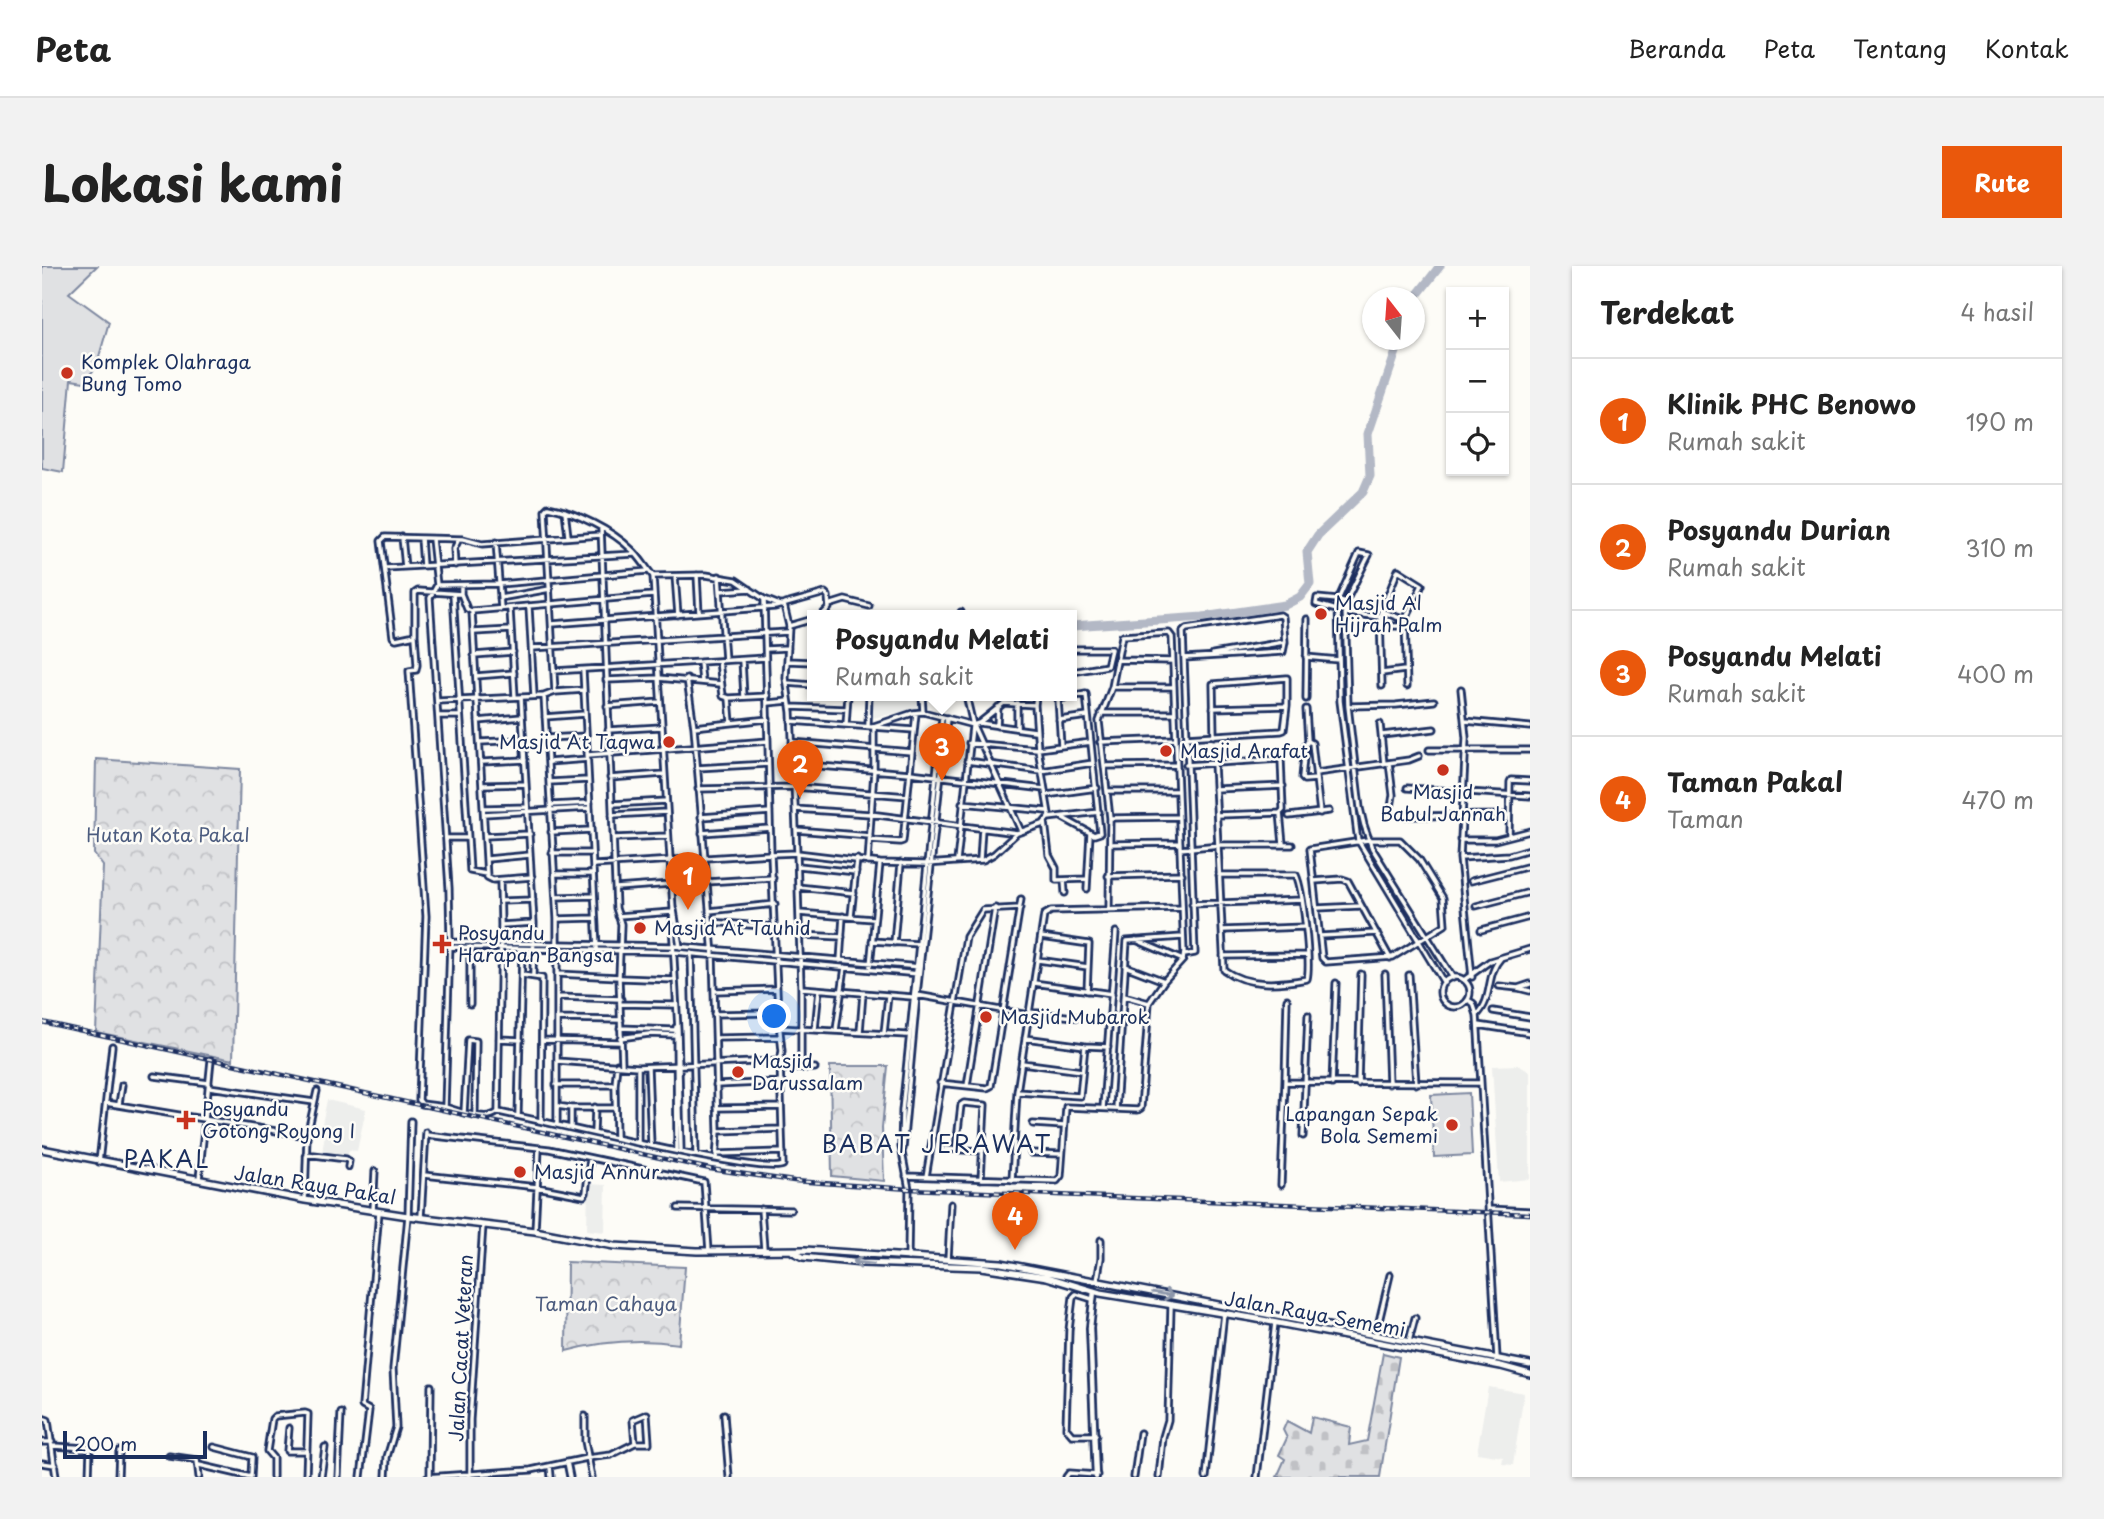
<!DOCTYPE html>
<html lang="id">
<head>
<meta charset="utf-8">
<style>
  body { margin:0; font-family:"Playpen Sans",sans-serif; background:#f2f2f2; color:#222 }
  .controls { position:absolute; right:21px; top:21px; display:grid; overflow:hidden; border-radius:0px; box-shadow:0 2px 5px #0004 }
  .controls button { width:63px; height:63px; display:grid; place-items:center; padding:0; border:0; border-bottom:2px solid #e0e0e0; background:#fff; color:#222; font:35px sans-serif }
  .compass { position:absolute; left:1320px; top:21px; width:63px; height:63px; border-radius:50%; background:#fff; box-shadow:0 2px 5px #0004; rotate:343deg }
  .scale { position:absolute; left:21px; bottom:18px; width:144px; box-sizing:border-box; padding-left:7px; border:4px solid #1b2f5e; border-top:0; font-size:19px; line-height:24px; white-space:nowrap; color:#1b2f5e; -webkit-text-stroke:5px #fdfcf7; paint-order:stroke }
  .you { position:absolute; left:733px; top:751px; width:24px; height:24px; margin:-18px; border:5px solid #fff; border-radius:50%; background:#1a73e8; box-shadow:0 0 0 10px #1a73e833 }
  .badge { display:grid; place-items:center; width:46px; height:46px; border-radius:50%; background:#ea580c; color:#fff; font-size:23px; font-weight:700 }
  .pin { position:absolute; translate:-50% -58px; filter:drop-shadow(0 2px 4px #0008) }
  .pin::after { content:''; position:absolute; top:37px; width:24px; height:21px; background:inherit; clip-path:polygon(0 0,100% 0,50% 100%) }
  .popup { position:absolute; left:765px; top:344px; width:270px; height:91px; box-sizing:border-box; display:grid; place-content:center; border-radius:0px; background:#fff; filter:drop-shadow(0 2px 5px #0005); font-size:23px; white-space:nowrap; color:#767676 }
  .popup b { font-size:26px; color:#222 }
  .popup::after { content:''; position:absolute; left:50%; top:100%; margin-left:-14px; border:14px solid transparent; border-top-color:#fff }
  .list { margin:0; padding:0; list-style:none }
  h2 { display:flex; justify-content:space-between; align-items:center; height:91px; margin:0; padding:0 28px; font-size:30px }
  h2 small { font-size:23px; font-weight:400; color:#767676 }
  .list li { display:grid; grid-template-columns:46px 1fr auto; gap:21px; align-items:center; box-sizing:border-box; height:126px; padding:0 28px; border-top:2px solid #e0e0e0 }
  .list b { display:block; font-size:26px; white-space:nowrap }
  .list p { margin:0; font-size:23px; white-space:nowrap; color:#767676 }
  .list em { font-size:23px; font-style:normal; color:#767676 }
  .icon { flex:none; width:38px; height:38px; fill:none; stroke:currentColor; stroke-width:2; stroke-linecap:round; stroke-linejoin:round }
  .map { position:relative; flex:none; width:1488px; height:1211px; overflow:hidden; border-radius:0px }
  header { display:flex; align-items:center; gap:42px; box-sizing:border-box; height:98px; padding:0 35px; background:#fff; border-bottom:2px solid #e0e0e0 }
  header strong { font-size:33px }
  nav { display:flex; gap:38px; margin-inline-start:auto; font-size:24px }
  .intro { display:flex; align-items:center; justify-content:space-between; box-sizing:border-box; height:168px; padding:0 42px }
  h1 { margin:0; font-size:49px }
  .button { padding:18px 32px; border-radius:0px; background:#ea580c; color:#fff; font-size:24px; font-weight:700 }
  main { display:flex; gap:42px; padding:0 42px }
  aside { flex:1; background:#fff; border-radius:0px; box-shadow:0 2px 5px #0004 }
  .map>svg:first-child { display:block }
</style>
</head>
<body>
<header>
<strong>Peta</strong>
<nav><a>Beranda</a><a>Peta</a><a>Tentang</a><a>Kontak</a></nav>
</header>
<div class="intro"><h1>Lokasi kami</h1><a class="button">Rute</a></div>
<main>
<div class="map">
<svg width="1488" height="1211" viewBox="0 0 1488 1211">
  <defs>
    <pattern id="forest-crowns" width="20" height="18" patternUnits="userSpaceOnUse" patternTransform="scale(1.75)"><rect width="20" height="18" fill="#e0e1e3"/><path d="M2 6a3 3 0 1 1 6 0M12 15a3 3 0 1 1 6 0" fill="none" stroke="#c0c1c5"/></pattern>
    <pattern id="cemetery-stones" width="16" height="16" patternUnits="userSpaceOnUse" patternTransform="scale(1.75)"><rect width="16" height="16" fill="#e0e1e3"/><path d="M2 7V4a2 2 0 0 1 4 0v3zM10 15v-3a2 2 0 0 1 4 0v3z" fill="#c0c1c5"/></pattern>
  </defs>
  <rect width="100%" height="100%" fill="#fdfcf7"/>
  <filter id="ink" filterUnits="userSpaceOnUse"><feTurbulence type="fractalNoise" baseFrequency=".0143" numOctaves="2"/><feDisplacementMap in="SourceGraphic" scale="14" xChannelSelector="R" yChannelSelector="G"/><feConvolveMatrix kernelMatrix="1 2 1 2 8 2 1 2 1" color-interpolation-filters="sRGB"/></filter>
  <g filter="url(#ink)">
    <!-- built -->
    <path fill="#edeeec" d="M831,429H878L879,442L830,452Z
      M1476,799L1488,806V913L1457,916L1450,800Z
      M285,834L324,843L315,885L307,884L304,892L280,888L284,859L280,858Z
      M546,918L564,919L563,966L545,964Z
      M1446,1121L1482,1127L1471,1199L1460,1198L1461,1191L1435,1187Z"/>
    <!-- forest -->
    <path fill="url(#forest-crowns)" stroke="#7e88a0" stroke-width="2" d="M54,493L198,503L191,794L54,766L61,600L52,588Z
      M788,800H846L840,862L842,915L790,910Z
      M525,996L643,1001L637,1078C599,1072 561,1075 524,1085Z"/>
    <!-- cemetery -->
    <path fill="url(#cemetery-stones)" stroke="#7e88a0" stroke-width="2" d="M1341,1087L1357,1091L1338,1211H1235L1243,1193L1237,1189L1245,1172L1241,1164L1245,1155L1267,1167L1270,1151L1309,1161L1307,1179L1325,1175Z"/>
    <!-- pitch -->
    <path fill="#e0e1e3" stroke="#7e88a0" stroke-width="2" d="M0,0H55L27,27L67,56L54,101L42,116L29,114L21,206L0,202Z
      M1427,827L1430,889L1392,891L1389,829Z"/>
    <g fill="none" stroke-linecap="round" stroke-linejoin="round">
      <!-- river -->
      <path stroke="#b3b8c5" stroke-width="9" d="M1372,36L1376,28L1398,0
        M1030,360L1161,351L1243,339L1258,331L1268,318L1265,286L1276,269L1321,226L1328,210L1326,168L1358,74"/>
      <!-- minor casing -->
      <g stroke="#1b2f5e" stroke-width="9">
        <path id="minor" d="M523,245L526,270
          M559,262L574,642L579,658L577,711L580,799
          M360,271L363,301
          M379,272L381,300
          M390,273L395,319L388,332L407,622L408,676L403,841L422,847
          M454,276L459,343
          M413,299L412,283L417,273
          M344,302L593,288
          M655,309L657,347
          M611,310L631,642L630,658L636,764L639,885
          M633,310L636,349
          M677,310L683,394
          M395,319L457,318L606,305
          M419,319V328L425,343L429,345
          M678,325L708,323
          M411,328L428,605L444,608
          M458,332L508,323
          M742,339L747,360L744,412L749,446L755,587L759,722V802
          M787,339L803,334L827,340
          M487,341L492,430
          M468,343L473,431
          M430,345L445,611L451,614L490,611
          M430,345L611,329
          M1298,345L1274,338L1275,332L1296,334L1303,337
          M1339,345L1363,354
          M919,346V349
          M1305,347L1338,351
          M510,358L733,341L783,327L786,330L787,342L780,349
          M747,360L771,353
          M1339,360H1363
          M432,366L469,364
          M373,368V327L376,325L419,328
          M490,382L745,366
          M724,383L746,382
          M1030,383H1069L1065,400L1030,406
          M1171,388L1242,376
          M432,389L471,386
          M1264,391L1297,394
          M1142,392L1241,386L1243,376L1241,351L1238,349L1144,363L1141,366L1153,687L1142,689
          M700,394L702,431
          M1076,394L1131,395
          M677,395L681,430L687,432L689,457
          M746,395L771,396
          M658,396L660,415
          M541,404L555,682
          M512,405L723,392
          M1340,407L1363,404
          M434,410L472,407
          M645,413L652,461L671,689L676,865L674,893
          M564,414L617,412L679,418
          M745,417L771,419
          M1340,420L1338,349L1356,304L1380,319L1363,354L1365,420
          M1071,421H1132
          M1419,423L1424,472L1418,592L1430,711
          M513,426L503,244L506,241C533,246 570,264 590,284C598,291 604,302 611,310L664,309L694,314L722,333L740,340
          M880,429L881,446
          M924,429L931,459L979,565
          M502,430L515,653V859
          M479,431L492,657L491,709
          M687,432L726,430
          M1264,433L1265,353
          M396,435L502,430L513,426L542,424
          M726,437L747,435
          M975,437V462
          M993,439L994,429
          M565,440L618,436
          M1306,440L1354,439L1392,435
          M749,441L805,443
          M1171,442L1245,440
          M1264,443L1266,475L1270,477L1278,547
          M1059,447H1133
          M396,450H418
          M503,451L543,448
          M1017,454L1046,450
          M436,455L480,451
          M749,455L872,464
          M1423,455L1488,461
          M1338,458L1342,498
          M804,459L806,429
          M826,460L827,429
          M955,460L956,441
          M652,461L726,453
          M566,464L619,461
          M1340,469L1392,463
          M1144,471L1239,465L1242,464L1245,440V412L1171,418L1172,470
          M505,472L544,470
          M1266,475L1263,480L1260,512L1262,514L1274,513
          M438,476L482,474
          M750,476L870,486
          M1058,476L1133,473
          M927,477L996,483L1049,476
          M1019,480L1016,433L1044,428L1058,567L1052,569L1021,552
          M1387,484H1488
          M546,489L726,475
          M925,495L999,505L1051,497
          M440,496L483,494
          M506,496L546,493
          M1172,497L1182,704C1205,721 1238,718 1265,713C1269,697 1261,623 1254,609H1177
          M1347,497L1351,529L1349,541
          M751,498L868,507L1002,523
          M1144,499L1239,493L1241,544L1238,547L1241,578
          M1063,500L1134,499
          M655,502L726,498
          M1274,507L1367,494L1377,490
          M568,512L622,508
          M507,516L546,514
          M441,519L484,518
          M1365,522L1488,530
          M656,523L752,521L866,530
          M1173,523L1241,520
          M1065,525H1136
          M1004,529L1055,522
          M920,537L1005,545
          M570,538L624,535
          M509,539L548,537
          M442,542L485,541
          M753,543L828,548L975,567
          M442,548L548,542
          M570,549L624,546
          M1175,549L1238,547
          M1247,550L1287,545
          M1364,550L1467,549
          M659,551L728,546
          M1006,552L1057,546
          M1068,552L1136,551
          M1003,556L1007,589L1014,602V614L1045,613
          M754,564L828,570
          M509,566L549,564
          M660,567L728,562
          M443,570L488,568
          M1467,570L1468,516L1469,514L1488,515
          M404,572H425
          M572,572L625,570
          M828,574L858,576L861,575L874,447
          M1326,574H1358L1377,593L1401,632L1403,659L1351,691L1284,696L1280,692L1268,583Z
          M1418,574H1453L1488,565
          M1068,578L1138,577
          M1138,583L1177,579H1250
          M510,587H550
          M1418,592L1467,589L1488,583
          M445,593L488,589
          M938,594L940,562
          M915,595L930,461
          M826,596L832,504V460L871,447L881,446L931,459L937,457L993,465
          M551,599L729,588L755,587L838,597L884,598L941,594L952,588L975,567L1001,558L1006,552L1007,548L996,483L993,439L962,437L937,457
          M757,600L814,606
          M512,608H551
          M1066,610L1140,608
          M1022,614L1023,627
          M1272,615L1300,613L1306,615L1348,692
          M1429,615L1488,600
          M664,616L731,612
          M756,621L812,627
          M574,622L629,618
          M1045,623L1048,567
          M514,631L552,630
          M459,635L491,634
          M1150,638L1259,634
          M1434,640L1488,626
          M1275,642L1318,640
          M632,644L638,681
          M667,645L733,638
          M757,647L831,653
          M576,650L630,646
          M809,650L815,593
          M515,653L553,652
          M668,656L732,661
          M459,659L492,657
          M1181,664L1262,661
          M1439,664L1488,651
          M758,669L800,671
          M1278,670L1335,667
          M999,671L1047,678L1045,725
          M1094,674L1141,694
          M830,675L877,678
          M408,676L632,680L878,701
          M852,677L859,597
          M408,681L632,686L877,708
          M649,687L654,888
          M1181,690L1265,689
          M996,694L1046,701
          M798,695L801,650
          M828,700L838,597
          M1083,700L1122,715
          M515,708L577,711
          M1343,708L1347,818
          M480,709L500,712L499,855
          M1367,709L1374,818
          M1398 726a15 15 0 1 1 30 0a15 15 0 1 1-30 0Z
          M579,712L633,714
          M1422,714L1448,695L1488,683
          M992,717L1070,728
          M1402,717L1316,574L1315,568L1298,435L1296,334L1317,287L1327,289L1303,337L1306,440L1318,542L1322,559L1330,582L1411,712
          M1488,718L1476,722L1488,725
          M1457,720L1476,722
          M760,722L870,731L875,729L987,749
          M672,725L735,723
          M1082,730L1107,737
          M515,731L579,733
          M1426,734L1431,737L1435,749L1455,1092
          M428,738V681
          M579,738L634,739
          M1451,745L1488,751
          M987,746L1068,755
          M672,748L736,747
          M1435,749C1452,732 1443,709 1459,692
          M515,753L579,754
          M1436,759L1488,767
          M634,761L635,885
          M578,762L632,764
          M737,762L865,769
          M773,763L777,724
          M794,764L803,701
          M818,766L821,727
          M842,767L846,730
          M578,772L607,768L634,769
          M674,772L738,771
          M983,772L1043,780L1066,781
          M457,773L479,774
          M500,774L578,776
          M515,795L596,801L738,795
          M980,797L1040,805
          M596,801V876
          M606,801L609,879
          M739,803L773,802
          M112,810L167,817
          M1243,816L1245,733
          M898,817L945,822L949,820L979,633
          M1290,818L1294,717
          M1316,818L1319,708
          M514,819H573
          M674,819L740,816
          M925,820L953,642
          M167,821L272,836
          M975,826L1038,830L1043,780
          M64,837L265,870
          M77,838L80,819
          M515,840L529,842V861
          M403,841L380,838L377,834L384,650L367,405L374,404L375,399L373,369L354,373L351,371L339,275L343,271L421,273L440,278L558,269
          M529,842H572
          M675,842L739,841
          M1061,842L1074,666
          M1074,843L1085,675L1140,671
          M456,846C495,853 722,910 741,899L738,795L740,785L736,747L729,588L722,333
          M456,846L459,659L458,614
          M433,849L434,775L426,774L422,847C434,849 446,854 456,846
          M476,850L480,684
          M991,858L1022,860
          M676,865L740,863
          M552,867L553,841
          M384,869L507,883L662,916L667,985
          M1261,870L1266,749
          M574,872L573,819L575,798
          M914,882L919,839L922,837L943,839L939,913
          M861,883L875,729L905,452
          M903,883L941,885
          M989,887L1020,888
          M264,888L304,893L307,895L306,901
          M674,888L741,886
          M57,896L70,780
          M382,909L495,921L542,930L544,927L548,892
          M864,910L1015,915L1019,910L1024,841L1096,844L1099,842L1107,737L1122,715L1141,694L1142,687L1130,371L1127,367L1080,370L1070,421L1057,455L1068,552L1067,643
          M884,911L924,671L941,644L978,642
          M157,913L169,794
          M970,914L975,826L1002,649L1009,645L1139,642
          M1239,919L1243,816L1439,817
          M263,933L265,870L275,825
          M636,942L749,944
          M719,943L722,983
          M1447,943L1488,945
          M331,945L333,905
          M379,951L384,866
          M493,965L497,883
          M866,992L867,923L859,881L860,845L900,451
          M906,993L909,938
          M1055,1015L1059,992V974
          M1050,1033L1034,1028L1031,1031L1027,1064L1024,1162L1030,1169H1054
          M1334,1068L1348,1009
          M1367,1075L1373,1052
          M682,1148L687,1211
          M543,1150V1175L550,1211
          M0,1152L6,1154L14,1211
          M247,1162L245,1185H263
          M0,1176H10
          M10,1180L48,1182L47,1211
          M172,1181L210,1191L209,1211
          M127,1190L155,1194L157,1211
          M525,1196L528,1211
          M0,1197L13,1199
          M157,1199L209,1211
          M508,1200L509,1211
          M76,1211L77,1185
          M231,1211V1192L225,1185L230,1153L233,1150L263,1147L266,1148L264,1211
          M279,1211L283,1181
          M296,1211L299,1147
          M319,1211L327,1144L320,1140L337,946
          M344,1211L345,1191L354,1161L351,1103L366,950L369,855
          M385,1211L489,1204L545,1192L569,1189L593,1177L591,1154L605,1148L607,1177H593
          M388,1211L389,1120
          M428,1211V1154L441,959
          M1024,1211L1027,1207L1055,1209
          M1092,1211L1098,1167
          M1117,1211L1121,1171L1126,1154L1129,1040
          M1164,1211L1182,1047
          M1215,1211L1233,1057"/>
      </g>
      <!-- tertiary casing -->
      <g stroke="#1b2f5e" stroke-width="10">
        <path id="tertiary" d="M1052,1025L1048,1062L1054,1211"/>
      </g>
      <!-- secondary casing -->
      <g stroke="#1b2f5e" stroke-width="10">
        <path id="secondary" d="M0,883L263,934L366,950L493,965L572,980L655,985L763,984L959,997L1488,1099
          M751,986L761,991L820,997L939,1001L1005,1011L1058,1027L1210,1052L1459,1100L1488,1108"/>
      </g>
      <!-- minor -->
      <use href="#minor" stroke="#fdfcf7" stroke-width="3.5"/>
      <!-- tertiary -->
      <use href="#tertiary" stroke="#fdfcf7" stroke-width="4.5"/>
      <!-- secondary -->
      <use href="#secondary" stroke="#fdfcf7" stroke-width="5"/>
      <!-- rail casing -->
      <g stroke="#1b2f5e" stroke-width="4.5">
        <path id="rail" d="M0,756L668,903L752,915L867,923L1488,948"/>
      </g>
      <!-- rail -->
      <use href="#rail" stroke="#fdfcf7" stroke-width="2" stroke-dasharray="5" stroke-linecap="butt"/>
    </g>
    <!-- one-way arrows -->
    <defs><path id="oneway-shaft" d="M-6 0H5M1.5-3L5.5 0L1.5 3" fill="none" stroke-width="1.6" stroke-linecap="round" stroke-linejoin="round" transform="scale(1.75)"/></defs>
    <g stroke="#8c96aa">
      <use href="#oneway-shaft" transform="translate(821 997) rotate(-174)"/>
      <use href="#oneway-shaft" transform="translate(1121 1028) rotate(10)"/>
    </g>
  </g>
  <!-- markers -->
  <g fill="#c8321e" stroke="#fdfcf7" stroke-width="2.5">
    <circle cx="25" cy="107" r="7"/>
    <circle cx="1279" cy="348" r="7"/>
    <circle cx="627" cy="476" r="7"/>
    <circle cx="1124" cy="485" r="7"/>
    <circle cx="1401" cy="504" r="7"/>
    <circle cx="598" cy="662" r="7"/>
    <path d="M396.5 667.5h7v7h7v7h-7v7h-7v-7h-7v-7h7z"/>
    <circle cx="944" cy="751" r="7"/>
    <circle cx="696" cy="806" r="7"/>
    <path d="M140.5 843.5h7v7h7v7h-7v7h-7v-7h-7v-7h7z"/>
    <circle cx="1410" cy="859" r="7"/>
    <circle cx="478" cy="906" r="7"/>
  </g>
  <g text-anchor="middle" stroke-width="5" stroke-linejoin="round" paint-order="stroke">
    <!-- poi labels -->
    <g font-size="19" fill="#1b2f5e" stroke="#fdfcf7" text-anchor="start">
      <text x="39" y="103">Komplek Olahraga<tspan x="39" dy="22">Bung Tomo</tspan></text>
      <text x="1293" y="344">Masjid Al<tspan x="1293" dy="22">Hijrah Palm</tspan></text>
      <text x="613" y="483" text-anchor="end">Masjid At Taqwa</text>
      <text x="1138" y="492">Masjid Arafat</text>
      <text x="1401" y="533" text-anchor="middle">Masjid<tspan x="1401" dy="22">Babul Jannah</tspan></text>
      <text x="612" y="669">Masjid At Tauhid</text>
      <text x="416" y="674">Posyandu<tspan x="416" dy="22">Harapan Bangsa</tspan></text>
      <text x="958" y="758">Masjid Mubarok</text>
      <text x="710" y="802">Masjid<tspan x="710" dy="22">Darussalam</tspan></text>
      <text x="160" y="850">Posyandu<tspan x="160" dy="22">Gotong Royong I</tspan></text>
      <text x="1396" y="855" text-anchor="end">Lapangan Sepak<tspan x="1396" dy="22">Bola Sememi</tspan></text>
      <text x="492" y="913">Masjid Annur</text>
    </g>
    <!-- park labels -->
    <g font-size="19" fill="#4c5c7f" stroke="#fdfcf7">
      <text x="126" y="576">Hutan Kota Pakal</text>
      <text x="564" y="1045">Taman Cahaya</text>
    </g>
    <!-- street labels -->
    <g font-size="19" fill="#1b2f5e" stroke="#fdfcf7">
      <text transform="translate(273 919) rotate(9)" y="7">Jalan Raya Pakal</text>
      <text transform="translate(1273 1048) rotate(10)" y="7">Jalan Raya Sememi</text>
      <text transform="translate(419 1082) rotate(-87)" y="7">Jalan Cacat Veteran</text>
    </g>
    <!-- quarter labels -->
    <g font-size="23" letter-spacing="2" fill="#1b2f5e" stroke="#fdfcf7">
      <text x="895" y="887">BABAT JERAWAT</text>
      <text x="125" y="902">PAKAL</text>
    </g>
  </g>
</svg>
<div class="controls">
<button>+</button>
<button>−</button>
<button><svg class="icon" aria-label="locate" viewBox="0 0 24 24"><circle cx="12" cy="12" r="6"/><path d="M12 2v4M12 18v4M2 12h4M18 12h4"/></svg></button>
</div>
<svg class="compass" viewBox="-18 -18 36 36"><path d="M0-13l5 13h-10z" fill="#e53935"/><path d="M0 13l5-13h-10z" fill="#767676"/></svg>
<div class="scale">200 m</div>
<div class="you"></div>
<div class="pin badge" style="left:646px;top:644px">1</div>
<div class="pin badge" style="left:758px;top:532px">2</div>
<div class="pin badge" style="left:900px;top:515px">3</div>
<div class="popup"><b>Posyandu Melati</b>Rumah sakit</div>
<div class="pin badge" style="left:973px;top:984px">4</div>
</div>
<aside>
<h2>Terdekat<small>4 hasil</small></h2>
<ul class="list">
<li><span class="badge">1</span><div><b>Klinik PHC Benowo</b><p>Rumah sakit</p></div><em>190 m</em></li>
<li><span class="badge">2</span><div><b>Posyandu Durian</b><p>Rumah sakit</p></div><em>310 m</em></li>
<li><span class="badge">3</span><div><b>Posyandu Melati</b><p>Rumah sakit</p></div><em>400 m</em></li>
<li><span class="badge">4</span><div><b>Taman Pakal</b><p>Taman</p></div><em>470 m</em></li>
</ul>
</aside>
</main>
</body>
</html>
